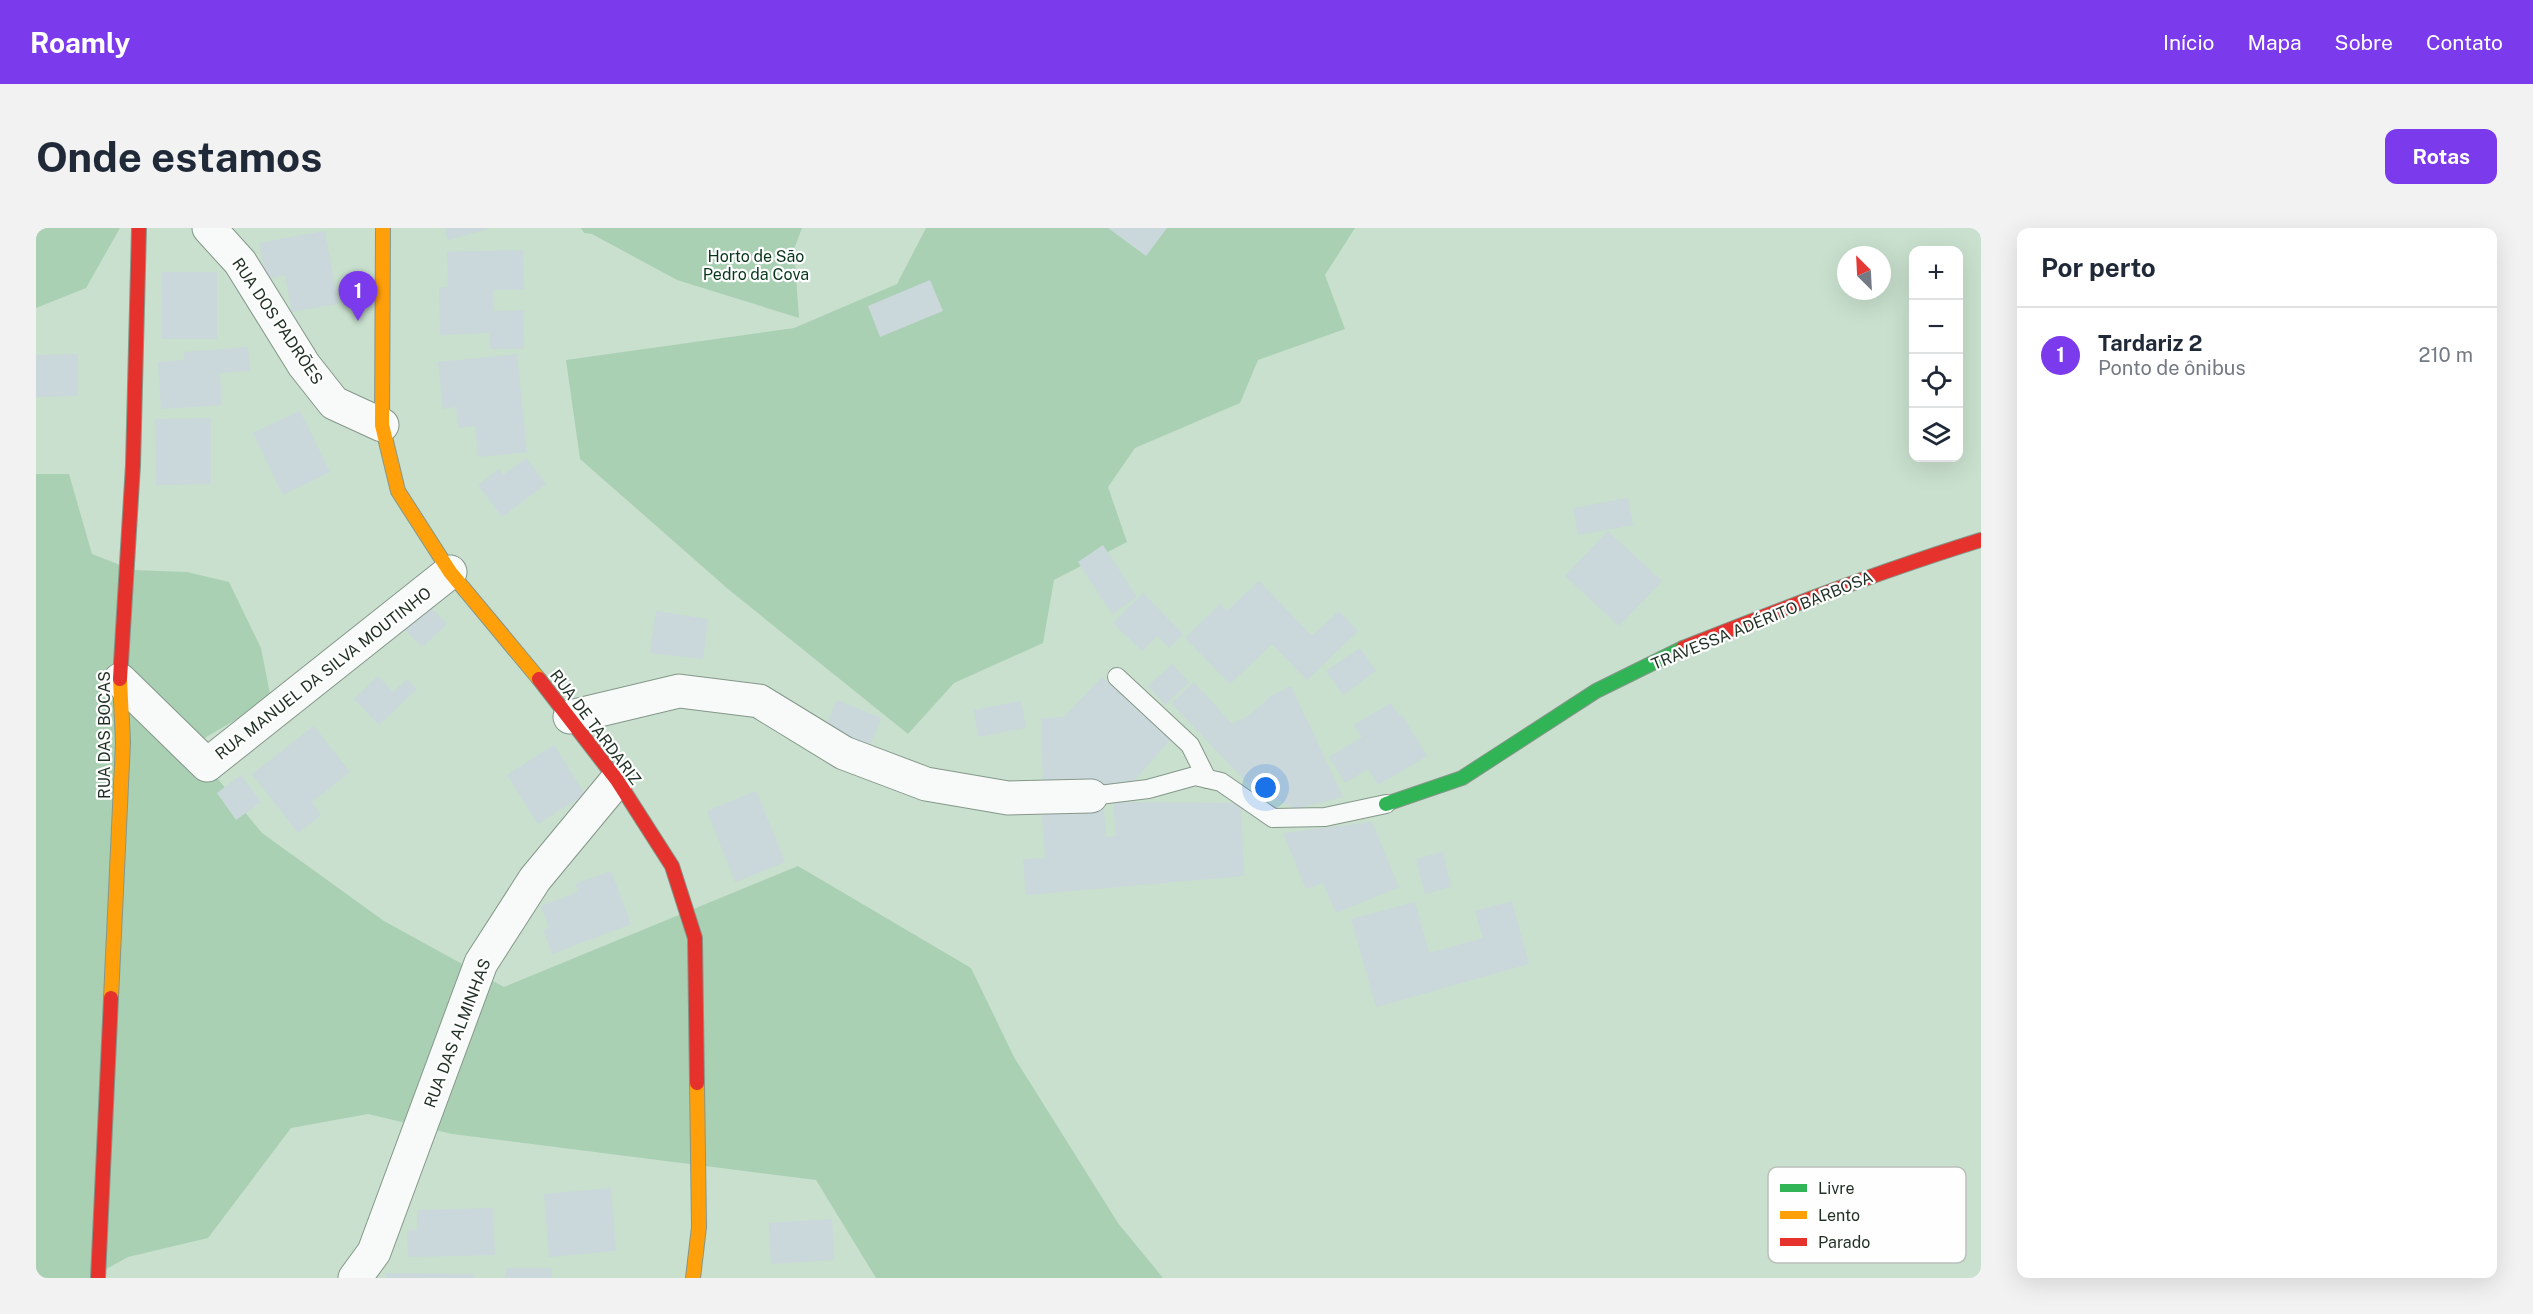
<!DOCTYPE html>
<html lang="pt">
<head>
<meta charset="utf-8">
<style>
  body { margin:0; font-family:"Public Sans",sans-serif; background:#f2f2f3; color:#1f2937 }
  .controls { position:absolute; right:18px; top:18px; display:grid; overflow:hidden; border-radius:12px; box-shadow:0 6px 24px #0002 }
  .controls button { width:54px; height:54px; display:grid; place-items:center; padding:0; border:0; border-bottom:2px solid #e0e1e3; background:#fff; color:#1f2937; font:30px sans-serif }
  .compass { position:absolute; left:1801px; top:18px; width:54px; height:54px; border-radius:50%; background:#fff; box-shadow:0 6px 24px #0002; rotate:336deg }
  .you { position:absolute; left:1230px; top:560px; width:21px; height:21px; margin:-15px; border:4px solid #fff; border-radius:50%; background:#1a73e8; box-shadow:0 0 0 9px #1a73e833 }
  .badge { display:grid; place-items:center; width:39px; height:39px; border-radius:50%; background:#7c3aed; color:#fff; font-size:20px; font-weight:700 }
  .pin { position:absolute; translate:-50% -50px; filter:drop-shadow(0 2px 3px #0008) }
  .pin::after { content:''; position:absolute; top:32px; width:21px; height:18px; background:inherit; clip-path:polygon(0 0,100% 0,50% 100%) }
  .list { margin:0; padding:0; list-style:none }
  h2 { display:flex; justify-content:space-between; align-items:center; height:78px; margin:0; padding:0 24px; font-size:26px }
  h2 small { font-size:20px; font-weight:400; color:#747a83 }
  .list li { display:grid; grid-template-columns:39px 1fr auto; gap:18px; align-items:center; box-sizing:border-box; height:96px; padding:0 24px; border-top:2px solid #e0e1e3 }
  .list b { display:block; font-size:22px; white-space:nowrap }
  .list p { margin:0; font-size:20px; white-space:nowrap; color:#747a83 }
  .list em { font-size:20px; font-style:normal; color:#747a83 }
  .icon { flex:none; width:33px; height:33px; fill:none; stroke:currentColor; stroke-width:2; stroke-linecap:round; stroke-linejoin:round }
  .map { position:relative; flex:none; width:1945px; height:1050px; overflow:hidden; border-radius:12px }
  header { display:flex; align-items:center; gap:36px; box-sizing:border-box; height:84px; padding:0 30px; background:#7c3aed; color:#fff }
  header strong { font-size:28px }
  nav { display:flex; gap:33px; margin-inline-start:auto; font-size:21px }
  .intro { display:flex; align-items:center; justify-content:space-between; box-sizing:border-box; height:144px; padding:0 36px }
  h1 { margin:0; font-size:42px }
  .button { padding:15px 27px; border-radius:12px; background:#7c3aed; color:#fff; font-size:21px; font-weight:700 }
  main { display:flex; gap:36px; padding:0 36px }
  aside { flex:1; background:#fff; border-radius:12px; box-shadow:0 6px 24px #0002 }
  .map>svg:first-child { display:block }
</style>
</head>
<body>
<header>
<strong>Roamly</strong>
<nav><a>Início</a><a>Mapa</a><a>Sobre</a><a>Contato</a></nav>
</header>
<div class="intro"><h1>Onde estamos</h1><a class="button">Rotas</a></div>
<main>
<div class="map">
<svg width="1945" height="1050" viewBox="0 0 1945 1050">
  <rect width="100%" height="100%" fill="#c9e0ce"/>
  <!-- green -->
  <path fill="#aad0b4" d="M0,0H84L50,60L0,80Z
    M545,0H766L758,21L763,90L641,52L556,6L548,5Z
    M890,0H1319L1289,47L1309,101L1222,132L1204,175L1099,220L1072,259L1091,314L1018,352L1007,415L918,455L872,506L692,361L544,231L530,132L758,100L861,56Z
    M0,246H33L56,326L97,342L151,344L193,354L225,420L235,471L155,518L226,605L348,693L468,759L762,638L935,740L978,829L1082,995L1127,1050H840L780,952L416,906L332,886L255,900L172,1010L92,1029L54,1050H0Z"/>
  <!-- building -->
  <path fill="#cad7db" d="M409,0H452V1L412,12Z
    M1072,0H1131L1110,28Z
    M289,3L302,76L256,84L249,47L230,51L223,15Z
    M487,22L488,62H457L458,83L487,82L488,121H454L453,105L404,107L403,60L412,59L411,24Z
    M126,44H181V111H126Z
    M894,52L907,83L844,109L832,78Z
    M212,119L214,143L184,145L186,177L125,181L122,134L148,132V124Z
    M42,126V168L0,169V127Z
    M481,126L491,224L442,229L439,198L422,200L420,179L407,181L402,134Z
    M264,183L294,244L247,267L217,205Z
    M175,190V256L120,257L119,191Z
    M490,230L510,256L466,289L442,257L463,241L467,247Z
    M1592,270L1597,297L1542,307L1537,280Z
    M1572,303L1626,353L1583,398L1529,348Z
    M1067,317L1101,369L1076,386L1042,334Z
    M1223,353L1276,408L1303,383L1322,403L1271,452L1236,416L1194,456L1149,410L1184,376L1191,383Z
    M1107,365L1147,406L1133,420L1121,408L1106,423L1077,395Z
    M389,373L411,396L386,419L364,397Z
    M620,383L672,391L667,431L614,425Z
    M1324,420L1340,443L1307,467L1290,443Z
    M1136,436L1153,454L1129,477L1112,458Z
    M342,448L357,464L371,451L381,461L343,497L318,471Z
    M1066,449L1135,511L1094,557L1014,560L1007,553L1005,490L1028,489Z
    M1158,454L1196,496L1214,487L1236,467L1255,458L1307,569L1260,581L1215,559L1135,475Z
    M801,472L845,490L834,518L789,500Z
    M985,473L990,500L942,509L938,482Z
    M1355,475L1364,489L1366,487L1391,528L1342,557L1332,541L1309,555L1293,529L1326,509L1318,497Z
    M278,498L314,544L276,574L285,587L262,605L216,546Z
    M518,517L549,566L502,596L471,547Z
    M205,547L225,574L200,592L181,565Z
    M720,563L749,634L699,654L671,583Z
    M1077,574L1205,575L1208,648L990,667L987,631L1009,630L1006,586L1068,580L1070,609L1080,608Z
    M1336,594L1363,659L1300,685L1287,655L1270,661L1247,605Z
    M1407,624L1415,659L1389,666L1380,631Z
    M575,643L595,696L516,726L507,702L513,700L505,678L542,664L539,656Z
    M1476,673L1493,736L1340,779L1315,691L1379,674L1393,725L1447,710L1439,683Z
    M575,960L580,1023L513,1029L508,966Z
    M457,980L459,1027L372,1029L371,1002H381V982Z
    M796,991L798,1032L735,1036L733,995Z
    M470,1040H516V1050H469Z
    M350,1045L437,1046V1050H350Z"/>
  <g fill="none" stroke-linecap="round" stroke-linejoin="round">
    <!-- lane casing -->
    <g stroke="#85978a" stroke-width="20">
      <path id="lane" d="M1081,449L1154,517L1171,551
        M1055,568L1112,561L1159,548L1185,554L1237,590L1289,589L1350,576"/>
    </g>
    <!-- street casing -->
    <g stroke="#85978a" stroke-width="35">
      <path id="street" d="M173,0L204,34L268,137L298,175L346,197
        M84,452L171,537L414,344
        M534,489L643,463L723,473L808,525L890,556L972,570L1055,568
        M319,1050L338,1024L445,735L499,651L581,552"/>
    </g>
    <!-- fast casing -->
    <g stroke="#85978a" stroke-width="16">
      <path id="fast" d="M1350,576L1426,550L1560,463L1647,420"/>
    </g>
    <!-- slow casing -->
    <g stroke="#85978a" stroke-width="16">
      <path id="slow" d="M347,0L346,197L362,263L414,344L503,451
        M75,770L87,514L84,451
        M657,1050L663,999L661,855"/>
    </g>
    <!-- jam casing -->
    <g stroke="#85978a" stroke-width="16">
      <path id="jam" d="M1647,420C1745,381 1844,343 1945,312
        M84,451L97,237L103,0
        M503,451L581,552L636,638L659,710L661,855
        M62,1050L75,770"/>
    </g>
    <!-- lane -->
    <use href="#lane" stroke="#f7faf8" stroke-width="18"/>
    <!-- street -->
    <use href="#street" stroke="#f7faf8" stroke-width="33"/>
    <!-- fast -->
    <use href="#fast" stroke="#30b455" stroke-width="14"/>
    <!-- slow -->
    <use href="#slow" stroke="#ff9f0a" stroke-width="14"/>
    <!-- jam -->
    <use href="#jam" stroke="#e5322d" stroke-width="14"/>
  </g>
  <g text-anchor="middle" stroke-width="4.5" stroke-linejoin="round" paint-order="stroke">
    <!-- park labels -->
    <g font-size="16" fill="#08371b" stroke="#fefefe">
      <text x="720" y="34">Horto de São<tspan x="720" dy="18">Pedro da Cova</tspan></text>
    </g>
    <!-- street labels -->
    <g font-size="16" fill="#1f2f23" stroke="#fefefe">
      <text transform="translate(242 93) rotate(56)" y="6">RUA DOS PADRÕES</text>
      <text transform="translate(1726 392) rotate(-22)" y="6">TRAVESSA ADÉRITO BARBOSA</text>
      <text transform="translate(287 445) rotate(-38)" y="6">RUA MANUEL DA SILVA MOUTINHO</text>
      <text transform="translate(560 499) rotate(53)" y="6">RUA DE TARDARIZ</text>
      <text transform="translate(68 507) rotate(-90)" y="6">RUA DAS BOCAS</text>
      <text transform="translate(421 805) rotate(-69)" y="6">RUA DAS ALMINHAS</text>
    </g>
  </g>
  <!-- legend -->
  <rect x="1732" y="939" width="198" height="96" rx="9" fill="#fefefe" stroke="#bbc0bc" stroke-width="1.5"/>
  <rect x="1744" y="956" width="27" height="8" fill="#30b455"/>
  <rect x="1744" y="983" width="27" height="8" fill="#ff9f0a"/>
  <rect x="1744" y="1010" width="27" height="8" fill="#e5322d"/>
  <g font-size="16" fill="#1f2f23">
    <text x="1782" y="966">Livre</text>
    <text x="1782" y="993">Lento</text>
    <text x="1782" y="1020">Parado</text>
  </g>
</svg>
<div class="controls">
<button>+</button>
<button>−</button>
<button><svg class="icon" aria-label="locate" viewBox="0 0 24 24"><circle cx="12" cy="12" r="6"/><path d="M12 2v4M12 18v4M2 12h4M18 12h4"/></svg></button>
<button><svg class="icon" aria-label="layers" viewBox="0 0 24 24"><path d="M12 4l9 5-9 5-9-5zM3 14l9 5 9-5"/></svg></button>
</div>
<svg class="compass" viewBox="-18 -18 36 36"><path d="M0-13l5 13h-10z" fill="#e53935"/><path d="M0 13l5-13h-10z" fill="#747a83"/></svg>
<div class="you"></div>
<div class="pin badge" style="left:322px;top:93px">1</div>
</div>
<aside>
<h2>Por perto<small></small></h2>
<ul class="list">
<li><span class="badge">1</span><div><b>Tardariz 2</b><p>Ponto de ônibus</p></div><em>210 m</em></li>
</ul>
</aside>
</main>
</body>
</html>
